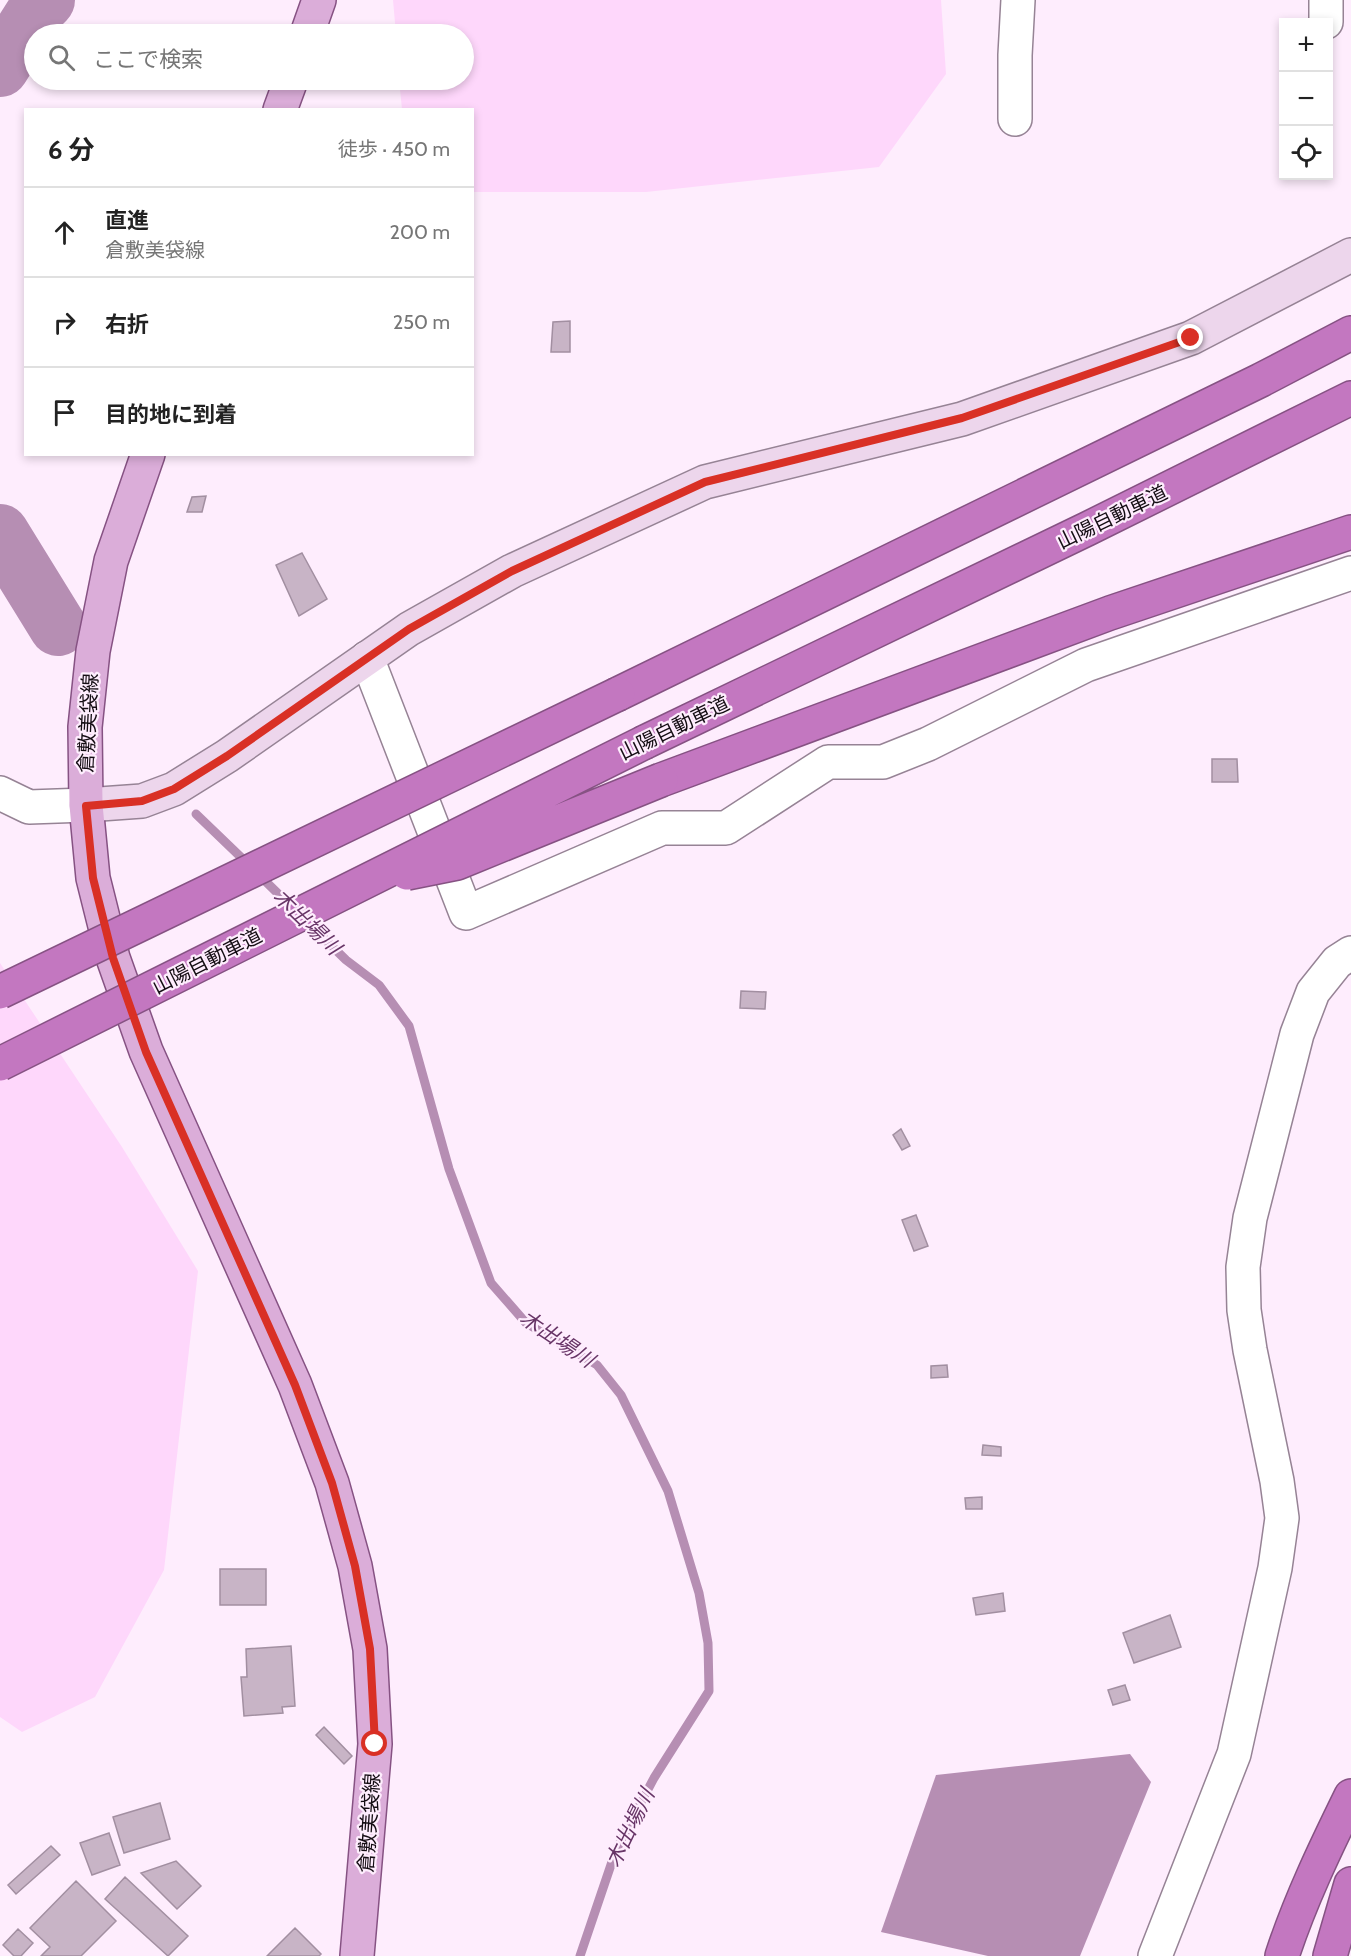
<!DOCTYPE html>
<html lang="ja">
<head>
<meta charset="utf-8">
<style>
  body { margin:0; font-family:Cabin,"Noto Sans JP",sans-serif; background:#f2f2f2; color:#222 }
  .controls { position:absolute; right:18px; top:18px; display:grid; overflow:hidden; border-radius:0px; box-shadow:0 3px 9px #0003 }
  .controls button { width:54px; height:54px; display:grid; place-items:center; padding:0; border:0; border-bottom:2px solid #e0e0e0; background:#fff; color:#222; font:30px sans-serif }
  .stop { position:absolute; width:18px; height:18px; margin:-14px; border:4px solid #d93025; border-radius:50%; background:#fff }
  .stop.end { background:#d93025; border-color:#fff; box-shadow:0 2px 6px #0008 }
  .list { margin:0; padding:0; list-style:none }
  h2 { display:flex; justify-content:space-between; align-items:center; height:78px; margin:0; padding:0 24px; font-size:26px }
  h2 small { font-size:20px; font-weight:400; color:#767676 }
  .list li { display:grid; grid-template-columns:39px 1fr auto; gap:18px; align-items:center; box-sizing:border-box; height:90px; padding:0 24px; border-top:2px solid #e0e0e0 }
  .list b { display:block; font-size:22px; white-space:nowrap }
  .list p { margin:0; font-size:20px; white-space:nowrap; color:#767676 }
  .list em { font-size:20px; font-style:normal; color:#767676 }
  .icon { flex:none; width:33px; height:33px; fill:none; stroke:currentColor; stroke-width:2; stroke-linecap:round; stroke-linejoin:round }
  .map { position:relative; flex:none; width:1351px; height:1956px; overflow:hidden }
  .search { position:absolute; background:#fff; box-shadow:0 3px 9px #0003; left:24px; top:24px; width:450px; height:66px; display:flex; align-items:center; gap:15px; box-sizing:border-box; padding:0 21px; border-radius:33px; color:#767676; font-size:22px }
  .panel { position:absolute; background:#fff; box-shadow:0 3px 9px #0003; left:24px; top:108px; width:450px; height:348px; border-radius:0px }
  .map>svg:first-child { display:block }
</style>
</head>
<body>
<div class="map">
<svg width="1351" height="1956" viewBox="0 0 1351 1956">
  <rect width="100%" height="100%" fill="#feedfd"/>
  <!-- green -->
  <path fill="#fed7fb" d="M393,0H941L946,74L879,167L646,192H473L472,110L402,109L399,80H464V34H396Z
    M0,963L122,1147L198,1271L164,1570L95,1697L22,1732L0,1717Z"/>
  <!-- water -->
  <path fill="#b68eb3" d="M1130,1754L1151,1782L1080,1956H988L881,1932L936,1775Z"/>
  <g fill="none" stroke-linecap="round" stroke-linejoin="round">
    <!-- stream -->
    <path stroke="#b68eb3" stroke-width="9" d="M196,814L248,864
      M258,874L346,960L379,985L409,1026L449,1169L491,1283L526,1323L597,1365L621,1395L668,1491L699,1593L708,1643L709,1691L654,1778L616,1850L580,1956"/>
    <!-- river -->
    <path stroke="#b68eb3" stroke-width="58" d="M0,68L38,8L46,0
      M0,533L58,627"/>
  </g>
  <!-- building -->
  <path fill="#c8b4c6" stroke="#a28fa1" stroke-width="1.5" d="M570,321V352H551L553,322Z
    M206,496L202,512H187L192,497Z
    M302,553L327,599L299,616L276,565Z
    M1212,759H1237L1238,782H1212Z
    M741,991L766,992L765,1009L740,1008Z
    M901,1129L910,1146L902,1150L893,1135Z
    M916,1215L928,1246L914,1251L902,1220Z
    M947,1365L948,1377L931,1378V1366Z
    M983,1445L1001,1447V1456L982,1455Z
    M982,1497V1509H966L965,1498Z
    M220,1569H266V1605H220Z
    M1003,1593L1005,1611L976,1615L973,1598Z
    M1170,1615L1181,1647L1134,1663L1123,1633Z
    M291,1646L295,1706L282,1707L283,1713L244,1716L241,1677H247L246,1649Z
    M1125,1685L1130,1700L1113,1705L1108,1690Z
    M324,1727L352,1756L344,1764L316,1735Z
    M160,1803L170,1839L124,1853L113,1817Z
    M109,1833L120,1865L92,1875L80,1843Z
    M51,1846L60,1855L16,1894L8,1885Z
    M176,1861L201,1886L177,1909L141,1873Z
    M125,1877L188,1936L168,1956L105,1899Z
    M76,1881L116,1921L81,1956H41L50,1947L30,1928Z
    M295,1928L321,1954L319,1956H267Z
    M18,1929L33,1943L21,1956H14L3,1945Z"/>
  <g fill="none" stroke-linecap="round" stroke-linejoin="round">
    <!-- street casing -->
    <g stroke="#968395" stroke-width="36">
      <path id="street" d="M1326,0V22
        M1015,119V55L1018,0
        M367,658L466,913L662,828H726L828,762H883L928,744L1086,665L1351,573
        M0,793L29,807L86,805
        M1155,1956L1234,1754L1275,1568L1282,1518L1277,1481L1250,1350L1244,1310L1243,1267L1250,1218L1297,1034L1313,992L1337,962L1351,953"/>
    </g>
    <!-- secondary casing -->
    <g stroke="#968395" stroke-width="36">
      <path id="secondary" d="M86,805L142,801L174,789L227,756L409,629L512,571L705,482L962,419L1191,338L1351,255"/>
    </g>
    <!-- primary casing -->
    <g stroke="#865283" stroke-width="36">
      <path id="primary" d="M307,34L319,0
        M280,110L291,80
        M148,454L111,561L93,651L85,727L86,805L93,878L113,958L146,1051L295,1385L332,1483L355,1566L370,1649L375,1744L357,1956"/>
    </g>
    <!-- highway casing -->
    <g stroke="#865283" stroke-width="36">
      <path id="highway" d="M618,694L1261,380L1351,333
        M645,742L1087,529L1351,398
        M661,780L1110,613L1351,532
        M1282,1956C1300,1901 1325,1849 1351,1796
        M1330,1956L1351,1884"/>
    </g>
    <!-- street -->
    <use href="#street" stroke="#fff" stroke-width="33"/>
    <!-- secondary -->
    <use href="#secondary" stroke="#edd6ec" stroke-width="33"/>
    <!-- primary -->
    <use href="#primary" stroke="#dbadd9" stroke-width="33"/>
    <!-- highway -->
    <use href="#highway" stroke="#c377c0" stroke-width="33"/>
    <!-- highway-bridge casing -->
    <g stroke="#865283" stroke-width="36" stroke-linecap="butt">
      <path id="highway-bridge" d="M407,873L457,863L661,780
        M0,992L618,694
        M0,1064L645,742"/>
    </g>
    <!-- highway-bridge -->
    <use href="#highway-bridge" stroke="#c377c0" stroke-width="33"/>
  </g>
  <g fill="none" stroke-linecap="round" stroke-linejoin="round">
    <!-- route -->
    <path stroke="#d93025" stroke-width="8" d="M375,1744L370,1649L355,1566L332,1483L295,1385L146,1052L113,958L93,878L86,806L142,801L174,789L227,756L409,629L512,571L705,482L962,418L1191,338"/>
  </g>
  <g text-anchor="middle" stroke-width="4.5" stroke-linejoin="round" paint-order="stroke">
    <!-- street labels -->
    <g font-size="20" fill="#140d13" stroke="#feedfd">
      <text transform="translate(1112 517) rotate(-26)" y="7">山陽自動車道</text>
      <text transform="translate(88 723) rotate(-87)" y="7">倉敷美袋線</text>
      <text transform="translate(674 728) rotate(-26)" y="7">山陽自動車道</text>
      <text transform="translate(207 961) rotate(-27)" y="7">山陽自動車道</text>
      <text transform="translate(369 1823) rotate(-86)" y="7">倉敷美袋線</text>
    </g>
    <!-- water labels -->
    <g font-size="21" font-style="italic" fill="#683567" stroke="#feedfd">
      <text transform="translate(307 922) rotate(44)" y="7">木出場川</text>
      <text transform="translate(557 1339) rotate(34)" y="7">木出場川</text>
      <text transform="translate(630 1828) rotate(-64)" y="7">木出場川</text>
    </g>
  </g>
</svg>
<div class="controls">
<button>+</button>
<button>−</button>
<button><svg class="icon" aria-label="locate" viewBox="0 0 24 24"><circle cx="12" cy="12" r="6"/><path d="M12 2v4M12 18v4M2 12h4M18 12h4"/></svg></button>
</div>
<div class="stop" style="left:375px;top:1744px"></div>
<div class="stop end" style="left:1191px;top:338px"></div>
<div class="search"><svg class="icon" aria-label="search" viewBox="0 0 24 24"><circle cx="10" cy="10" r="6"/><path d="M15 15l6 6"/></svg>ここで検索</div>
<section class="panel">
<h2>6 分<small>徒歩 · 450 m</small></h2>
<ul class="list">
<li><svg class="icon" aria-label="ahead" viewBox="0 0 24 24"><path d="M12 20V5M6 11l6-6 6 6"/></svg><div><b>直進</b><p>倉敷美袋線</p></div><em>200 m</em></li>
<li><svg class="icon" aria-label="right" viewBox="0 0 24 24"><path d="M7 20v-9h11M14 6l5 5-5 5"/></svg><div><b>右折</b></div><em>250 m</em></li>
<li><svg class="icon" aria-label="arrive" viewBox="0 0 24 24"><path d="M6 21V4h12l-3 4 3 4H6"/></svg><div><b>目的地に到着</b></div></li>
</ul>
</section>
</div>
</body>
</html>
